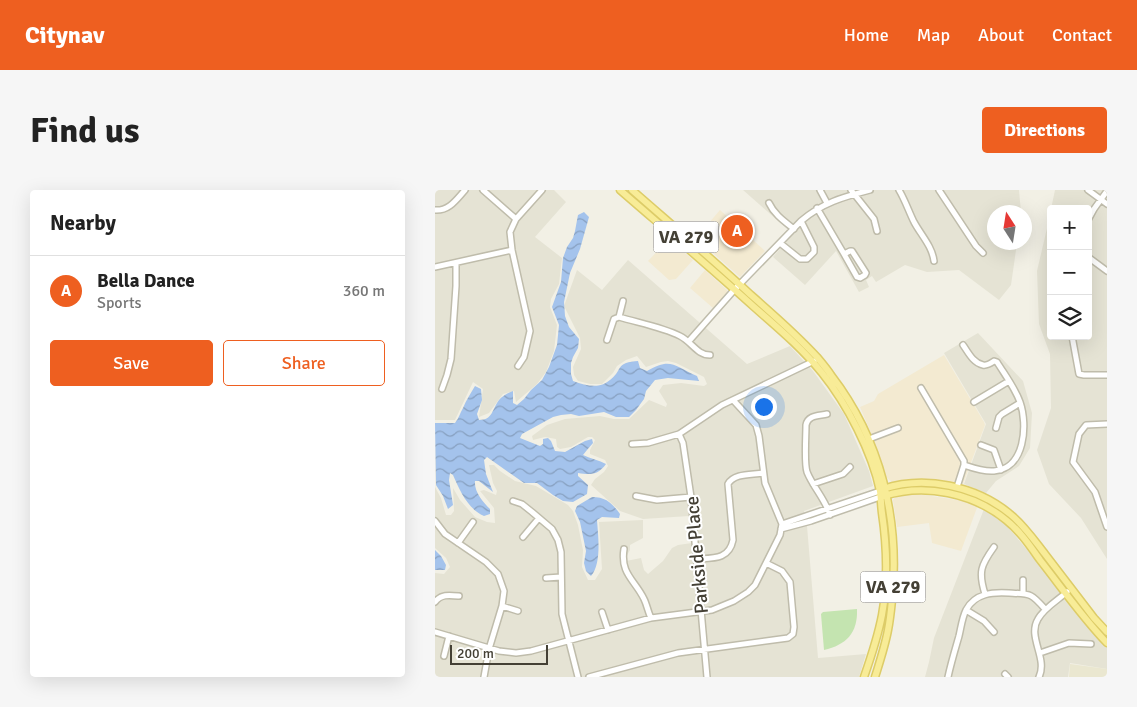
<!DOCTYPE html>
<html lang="en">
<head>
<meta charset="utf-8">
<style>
  body { margin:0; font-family:Signika,sans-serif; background:#f6f6f6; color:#222 }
  .controls { position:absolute; right:15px; top:15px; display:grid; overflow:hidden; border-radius:5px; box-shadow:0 5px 20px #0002 }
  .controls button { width:45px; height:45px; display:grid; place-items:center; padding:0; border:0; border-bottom:1px solid #e0e0e0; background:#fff; color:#222; font:25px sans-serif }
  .compass { position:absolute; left:552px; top:15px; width:45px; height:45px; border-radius:50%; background:#fff; box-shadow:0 5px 20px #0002; rotate:348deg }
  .scale { position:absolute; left:15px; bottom:12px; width:98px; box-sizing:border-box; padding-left:5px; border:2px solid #444035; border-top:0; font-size:14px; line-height:18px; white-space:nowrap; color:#444035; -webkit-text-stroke:4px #fff; paint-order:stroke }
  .you { position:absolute; left:328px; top:216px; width:18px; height:18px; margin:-12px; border:4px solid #fff; border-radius:50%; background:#1a73e8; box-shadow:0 0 0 8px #1a73e833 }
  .badge { display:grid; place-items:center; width:32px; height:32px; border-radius:50%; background:#ee5f20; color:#fff; font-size:16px; font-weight:700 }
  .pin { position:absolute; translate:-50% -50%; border:2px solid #fff; box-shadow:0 1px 5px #0006 }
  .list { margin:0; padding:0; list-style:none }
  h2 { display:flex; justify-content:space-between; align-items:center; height:65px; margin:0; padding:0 20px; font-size:21px }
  h2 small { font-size:16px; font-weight:400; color:#767676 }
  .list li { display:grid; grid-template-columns:32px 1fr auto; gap:15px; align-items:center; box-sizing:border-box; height:70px; padding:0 20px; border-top:1px solid #e0e0e0 }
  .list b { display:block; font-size:19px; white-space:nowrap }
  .list p { margin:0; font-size:16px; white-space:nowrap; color:#767676 }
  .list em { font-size:16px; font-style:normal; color:#767676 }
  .actions { display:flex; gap:10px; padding:15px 20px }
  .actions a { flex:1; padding:11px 0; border:1px solid #ee5f20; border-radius:5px; text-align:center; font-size:18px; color:#ee5f20 }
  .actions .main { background:#ee5f20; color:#fff }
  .icon { flex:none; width:28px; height:28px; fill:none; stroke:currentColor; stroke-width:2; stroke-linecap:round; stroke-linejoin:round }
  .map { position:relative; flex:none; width:672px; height:487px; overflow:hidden; border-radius:5px }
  header { display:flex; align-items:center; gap:30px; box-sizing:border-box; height:70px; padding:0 25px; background:#ee5f20; color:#fff }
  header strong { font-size:24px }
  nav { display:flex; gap:28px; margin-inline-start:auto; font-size:18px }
  .intro { display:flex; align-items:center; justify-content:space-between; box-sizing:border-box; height:120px; padding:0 30px }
  h1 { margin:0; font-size:35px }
  .button { padding:12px 22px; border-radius:5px; background:#ee5f20; color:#fff; font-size:18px; font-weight:700 }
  main { display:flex; gap:30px; padding:0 30px }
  aside { flex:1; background:#fff; border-radius:5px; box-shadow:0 5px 20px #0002 }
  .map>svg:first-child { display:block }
</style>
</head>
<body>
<header>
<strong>Citynav</strong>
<nav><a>Home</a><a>Map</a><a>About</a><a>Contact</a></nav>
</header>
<div class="intro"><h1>Find us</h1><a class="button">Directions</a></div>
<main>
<aside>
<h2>Nearby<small></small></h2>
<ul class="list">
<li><span class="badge">A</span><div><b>Bella Dance</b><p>Sports</p></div><em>360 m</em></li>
</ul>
<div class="actions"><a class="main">Save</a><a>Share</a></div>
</aside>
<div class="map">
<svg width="672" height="487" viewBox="0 0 672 487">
  <defs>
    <pattern id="water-waves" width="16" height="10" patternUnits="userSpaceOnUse" patternTransform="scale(1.25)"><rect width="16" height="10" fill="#a4c3ec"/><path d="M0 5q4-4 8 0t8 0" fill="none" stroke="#87a0c0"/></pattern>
  </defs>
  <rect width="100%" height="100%" fill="#f2f0e5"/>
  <!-- residential -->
  <path fill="#e5e3d4" d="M0,0H119L131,12L100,47L127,68L124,94L116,109L115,117L122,135L119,161L111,182L102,194L81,212L79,201L68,204L54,223L44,227L48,199L38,192L20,230H0Z
    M308,0H584L586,22H560V52L582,53L576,95L564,110L524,80L492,82L470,75L441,92L437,86L431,90L434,97L424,102L401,61L370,95L338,67L358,44Z
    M620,0H672V369L646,328L614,294L602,260L616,218L615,164L604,134L602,81L616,21V146H653V19H616Z
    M193,70L312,174L355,156L378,181L409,224L434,281L438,296L369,321L372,336L383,468L431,464L424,487H0V383L9,384L15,377L11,368L0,358V297L6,308L11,325H16L19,321L18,298L25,310L40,327L52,332L60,333L59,318L45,301L49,300L61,305L62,301L58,293L54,275H59L65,281L80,291L101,296L133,315L138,321L143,335L148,360L147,377L153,390H160L167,379L164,332L208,330V348L195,355V360L191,367V371L206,368L209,380L213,384L228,371L237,358L243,355L257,353L254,326L208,329L185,321L156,295L160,289L169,282L173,276L170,270L155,264V260L160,250L157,247H153L136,257L125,259L122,257L121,249L110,247L98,250L97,246L112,235L130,229L165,226L179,229H194L214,210L231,217L232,214L224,201L228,195L246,193L269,196L272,194L269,187L241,173L233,171L226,172L211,177L202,166L191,170L182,176L178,183L167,194H155L143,191L139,185L138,177L146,159L145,148L129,116L142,80L167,100Z
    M543,143L588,191L597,223L595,258L584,276L561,291L551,303L529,294L551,234L509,163Z
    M549,319L572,336L594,362L649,433L672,457V479L635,473L633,487H490L494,472L499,448Z"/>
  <!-- commercial -->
  <path fill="#f3ead1" d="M285,20L330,61L305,87L261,48Z
    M234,49L258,70L241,89L234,90L213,71Z
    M270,80L292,100V103L278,118L255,98Z
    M509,165L549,232L550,235L528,294L497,289L477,290L457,292L451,287L436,243L425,217L439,211L443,204Z
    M483,304L522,310L524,308L543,315L526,361L497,353L494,333L462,337L458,310L461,306Z"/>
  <!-- education -->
  <path fill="#eae7d0" d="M635,474L672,479V487H634Z"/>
  <!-- green -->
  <path fill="#c4e4b0" d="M422,419C423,443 411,455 389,460L386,424L388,422Z"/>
  <!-- water -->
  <path fill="url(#water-waves)" d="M149,22L154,27L145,59L135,83L129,112L130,126L134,137L144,149L143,158L138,167L136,173V184L138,191C155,197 168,200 181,184C184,180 185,175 191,173C194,172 199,171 203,171L205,178L212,181C236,167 239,176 262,186L264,191L233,188L220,190L211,201L209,209L201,220L194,227H181L169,222L144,226L136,224L126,225L118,227L87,244L85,248L105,256L108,254V249L113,248L116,251L120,261L130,262L150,251L157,249L158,253L152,260L148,265C156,269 164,270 171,274C163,285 156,285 143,283V286L153,295L152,304L138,312L128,311L118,305L102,293H89L52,267L49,270L51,284L58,302L44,291H40C39,302 48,312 55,319V324L49,326C33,319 25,301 18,285L15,283L14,290L18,315L13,319L8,306L1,295L0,233H20C24,228 25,223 28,218C31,210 36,203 40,196L46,199L47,210L42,224L44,230C58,230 57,219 64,210C67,206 73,203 78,201V213L82,215L89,209L96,200L107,190L114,177L122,155L124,135L117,117L126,92L128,68L132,57L138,48L140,41L143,25Z
    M157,307C171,307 177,313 185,324L184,328L167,327L162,330C163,345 167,373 156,386L151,381L149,373L151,361L145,332L140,321L142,316Z
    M0,360L6,366L11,375L10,380H0Z"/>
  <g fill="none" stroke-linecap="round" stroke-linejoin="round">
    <!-- minor casing -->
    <g stroke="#bfbcab" stroke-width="8">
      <path id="minor" d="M48,0L81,29
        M385,0L392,13
        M416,0L439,29L442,41
        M464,0C470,10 474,22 479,32C486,45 497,56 499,71
        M504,0L541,56L548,63
        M653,0L672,14
        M334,13C339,24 349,31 359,39
        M382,18L409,64
        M0,20C14,21 21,10 30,0
        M653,30L659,19L672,1
        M345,53L365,69H372L379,62V57L366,31
        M415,61H417L431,83L430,85L425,88L422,87L409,64Z
        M653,67L672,81
        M0,77L77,60
        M184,127C204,133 227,137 245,146C257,152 262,165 275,165
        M637,146L644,184L649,185H672
        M172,150L179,129L184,127L188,111
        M254,151L300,99L366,31C387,13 408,7 435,0
        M528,155C533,162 538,173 548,175C552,176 556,173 559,171L562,172C570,185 580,198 585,212C593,235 590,279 559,281C549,282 538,278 529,275
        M83,176L89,167L95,141L77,60L75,42L81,29L107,0
        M486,198L529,271V275L522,297
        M7,199L12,185L16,169L21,96V73
        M298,210L321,235L324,246L330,293L347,334
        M539,212L574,191
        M392,224C383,226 373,225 371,235C371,246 369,273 372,282C378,297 390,309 395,325
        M672,234L651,235L644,244L638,272L660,302L672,337
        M561,238L564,227L567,224L585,213
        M244,244L248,253L256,307L272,487
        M434,249L463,238
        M197,254L213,253L244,244L287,215L379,171
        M546,255L559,260L566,280
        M378,294L408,284L415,277
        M201,306L222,310L256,307
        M78,311L87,314L97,322L117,339L123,350L126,362L127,424L143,487
        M0,331L10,344L51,372L63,384L69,401L67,416L54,459L49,487
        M347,334L445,301
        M346,339L376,331L445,307
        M88,347L104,328
        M23,353L38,332
        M189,359C185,384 200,390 209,409C212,415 213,422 216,428
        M261,369C278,368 294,370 298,350L293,294C299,283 317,285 328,283
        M111,388L126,387
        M588,390V403
        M550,404C543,382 546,375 559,357
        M0,412C6,404 14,405 24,406
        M67,416L83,421
        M531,420L549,431L559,442
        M167,422L173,440
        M0,442L64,461L81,463L96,461L216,428L277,420L299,411L313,402L320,395L345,345L347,334
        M605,463L634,453L656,454
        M9,466L14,446
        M570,484L573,487
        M154,487L243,463L353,448L358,444L359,437L355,392L347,381L331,373
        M513,487C516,473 520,460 524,446C526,438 527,428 531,420C540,403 558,402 574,403C596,404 596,403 610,419
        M604,487C613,468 592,447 603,429C609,418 623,410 632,402"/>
    </g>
    <!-- major casing -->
    <g stroke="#ddcc68" stroke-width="9">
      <path id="major" d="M185,0C230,39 275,77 319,117C343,138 367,158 387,183C412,214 437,262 445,301C446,308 446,316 447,323C452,357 453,392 447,425C443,446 436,467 429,487
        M197,0C237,35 277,69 316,105C339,125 362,145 382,167C387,173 392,179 396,185C446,250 465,329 457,410C456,420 455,430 453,440C450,456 445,471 440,487
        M448,299C490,285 541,296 575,324C589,335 599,350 610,364C627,386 643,407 659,428L672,442
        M449,306C490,293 538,303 571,330C585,341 595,356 605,370C627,398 647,427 672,453"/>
    </g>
    <!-- minor -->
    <use href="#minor" stroke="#fff" stroke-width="5"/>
    <!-- major -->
    <use href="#major" stroke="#f8ec97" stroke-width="6"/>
  </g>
  <g text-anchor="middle" stroke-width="4" stroke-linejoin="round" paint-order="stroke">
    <!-- shield labels -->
    <g fill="#fff" stroke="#7c7972" stroke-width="1">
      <rect x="218.5" y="31.5" width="65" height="31" rx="4"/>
      <rect x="425.5" y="381.5" width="65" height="31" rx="4"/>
    </g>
    <g font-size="18" font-weight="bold" fill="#444035">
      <text x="251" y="53">VA 279</text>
      <text x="458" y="403">VA 279</text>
    </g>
    <!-- street labels -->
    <g font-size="19" fill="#444035" stroke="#fff">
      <text transform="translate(261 365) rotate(-95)" y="7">Parkside Place</text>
    </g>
  </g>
</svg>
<div class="controls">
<button>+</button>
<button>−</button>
<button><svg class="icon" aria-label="layers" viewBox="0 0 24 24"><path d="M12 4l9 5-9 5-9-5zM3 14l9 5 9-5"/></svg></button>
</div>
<svg class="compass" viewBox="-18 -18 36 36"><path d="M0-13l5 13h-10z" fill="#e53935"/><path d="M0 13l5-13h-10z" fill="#767676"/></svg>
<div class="scale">200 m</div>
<div class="you"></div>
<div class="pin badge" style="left:302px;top:41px">A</div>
</div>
</main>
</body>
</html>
